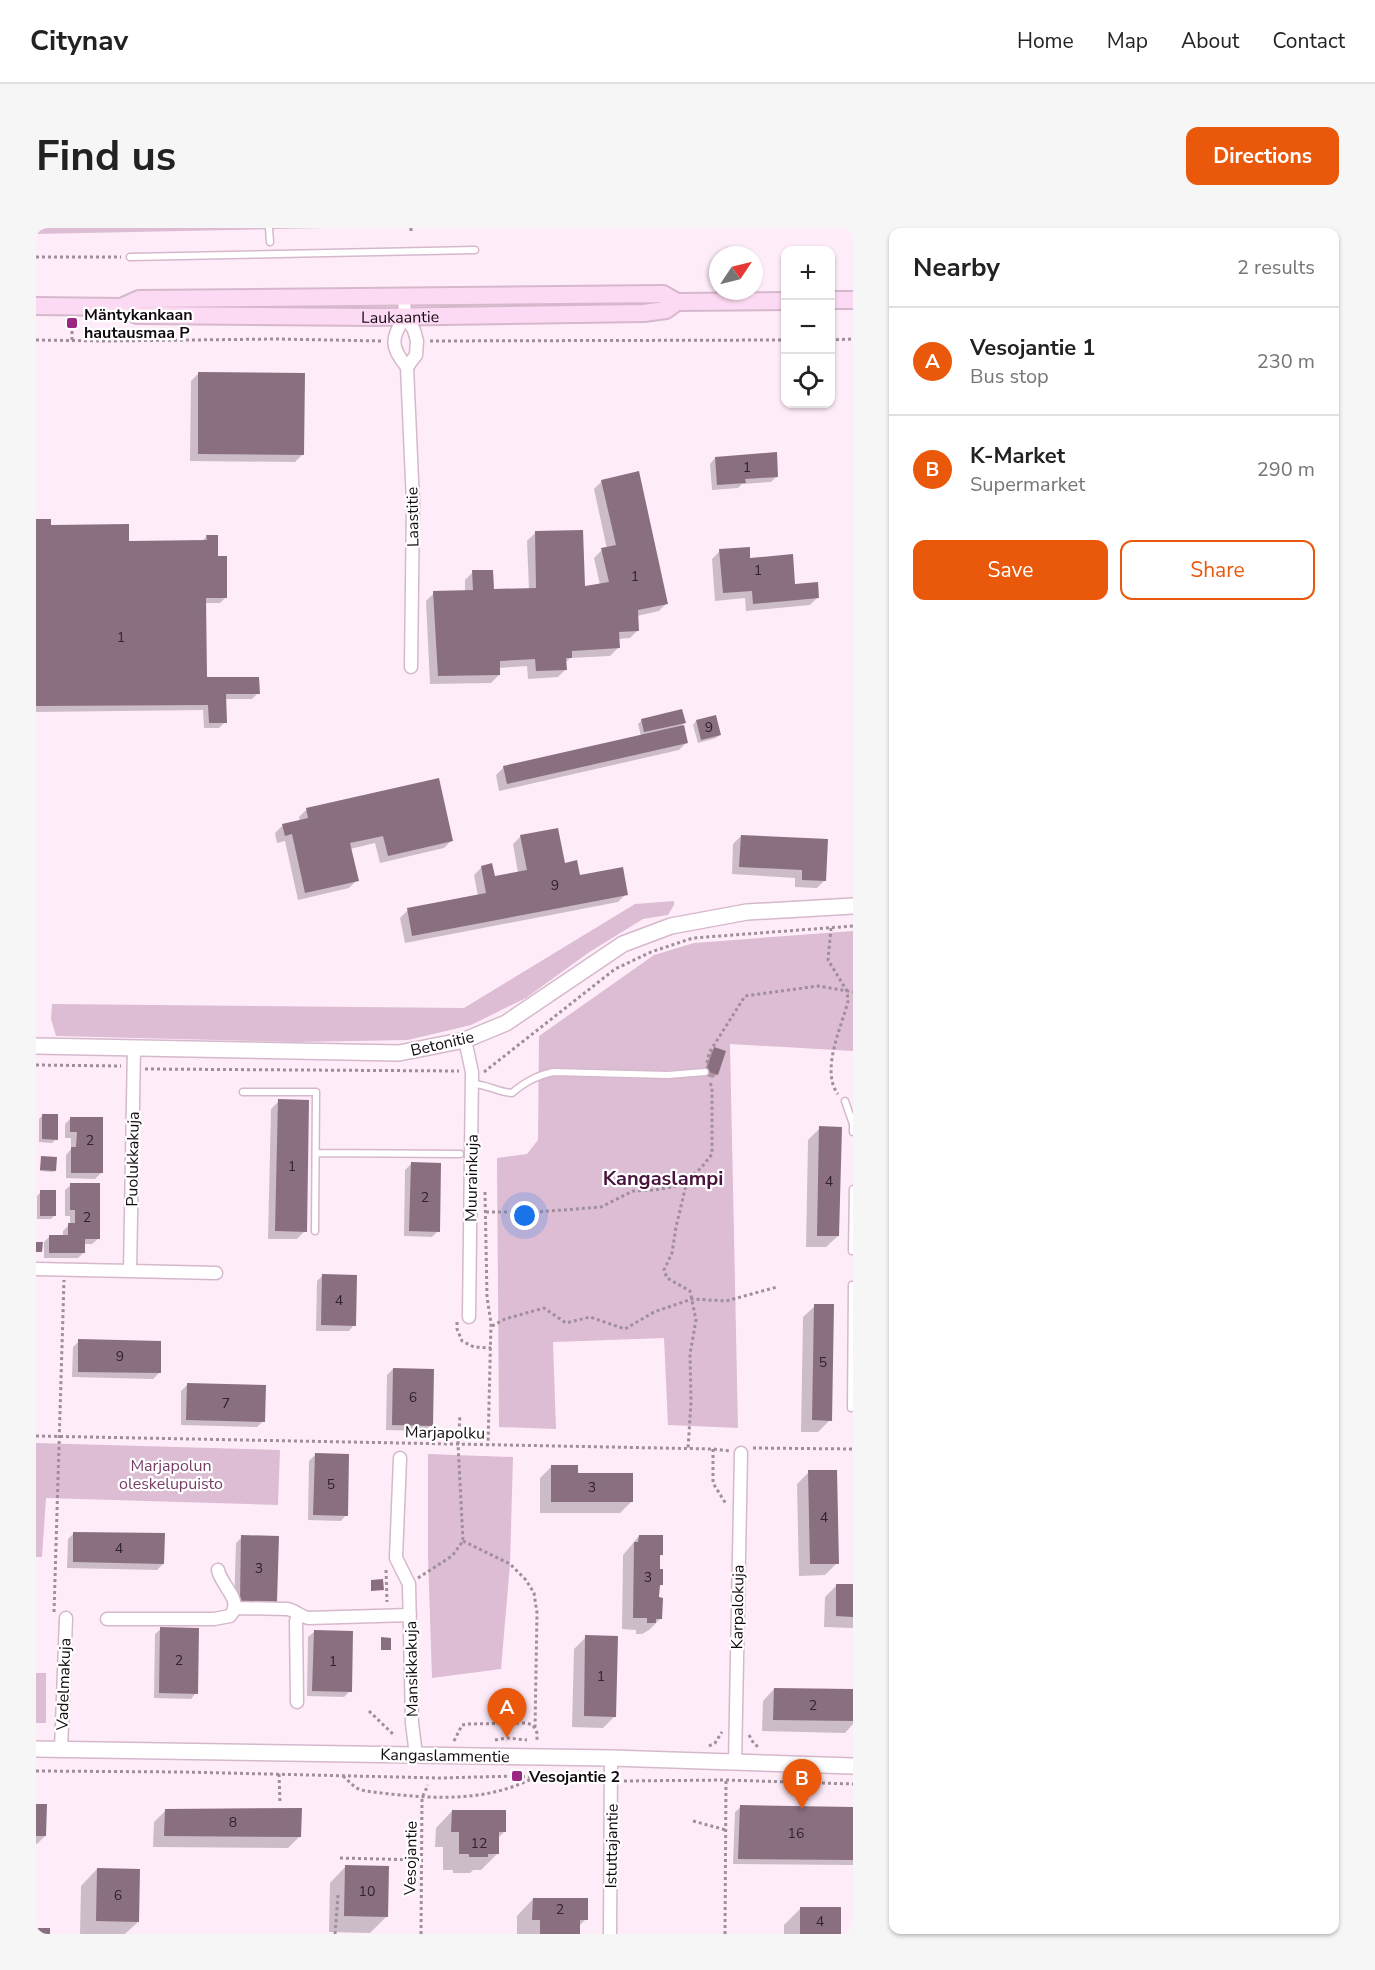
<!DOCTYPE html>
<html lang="en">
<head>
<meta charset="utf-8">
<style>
  body { margin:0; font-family:"Nunito Sans",sans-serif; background:#f6f6f6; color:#222 }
  .controls { position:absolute; right:18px; top:18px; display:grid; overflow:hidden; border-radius:12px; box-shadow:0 2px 4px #0004 }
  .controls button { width:54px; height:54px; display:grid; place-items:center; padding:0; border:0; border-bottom:2px solid #e0e0e0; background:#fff; color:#222; font:30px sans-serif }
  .compass { position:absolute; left:673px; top:18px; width:54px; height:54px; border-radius:50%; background:#fff; box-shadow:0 2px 4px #0004; rotate:55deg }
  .you { position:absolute; left:489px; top:988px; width:21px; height:21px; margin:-15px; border:4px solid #fff; border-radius:50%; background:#1a73e8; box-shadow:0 0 0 9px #1a73e833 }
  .badge { display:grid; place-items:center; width:39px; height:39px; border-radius:50%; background:#ea580c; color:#fff; font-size:20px; font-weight:700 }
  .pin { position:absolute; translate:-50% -50px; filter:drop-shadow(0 2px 3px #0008) }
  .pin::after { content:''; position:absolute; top:32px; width:21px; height:18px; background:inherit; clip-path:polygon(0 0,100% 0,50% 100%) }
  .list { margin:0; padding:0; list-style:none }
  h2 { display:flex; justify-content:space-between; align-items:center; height:78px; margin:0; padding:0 24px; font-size:26px }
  h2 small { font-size:20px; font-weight:400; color:#767676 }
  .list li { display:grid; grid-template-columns:39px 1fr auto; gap:18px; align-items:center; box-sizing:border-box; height:108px; padding:0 24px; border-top:2px solid #e0e0e0 }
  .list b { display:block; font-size:22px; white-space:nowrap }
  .list p { margin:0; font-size:20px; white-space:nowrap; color:#767676 }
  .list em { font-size:20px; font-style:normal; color:#767676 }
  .actions { display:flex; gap:12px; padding:18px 24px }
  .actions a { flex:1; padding:14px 0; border:2px solid #ea580c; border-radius:12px; text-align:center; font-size:21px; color:#ea580c }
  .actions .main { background:#ea580c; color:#fff }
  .icon { flex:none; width:33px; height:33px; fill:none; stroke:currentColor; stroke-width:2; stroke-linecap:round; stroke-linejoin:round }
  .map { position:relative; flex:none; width:817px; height:1706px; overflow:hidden; border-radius:12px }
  header { display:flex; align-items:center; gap:36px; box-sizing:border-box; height:84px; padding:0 30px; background:#fff; border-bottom:2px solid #e0e0e0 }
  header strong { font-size:28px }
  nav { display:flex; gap:33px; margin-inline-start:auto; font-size:21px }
  .intro { display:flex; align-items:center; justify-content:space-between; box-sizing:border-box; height:144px; padding:0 36px }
  h1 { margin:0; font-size:42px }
  .button { padding:15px 27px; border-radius:12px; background:#ea580c; color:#fff; font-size:21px; font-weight:700 }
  main { display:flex; gap:36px; padding:0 36px }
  aside { flex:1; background:#fff; border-radius:12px; box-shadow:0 2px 4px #0004 }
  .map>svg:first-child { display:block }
</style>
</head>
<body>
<header>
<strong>Citynav</strong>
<nav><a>Home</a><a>Map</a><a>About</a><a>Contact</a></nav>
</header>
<div class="intro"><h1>Find us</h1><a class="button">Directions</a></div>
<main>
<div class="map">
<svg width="817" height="1706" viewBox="0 0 817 1706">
  <rect width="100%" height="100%" fill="#ffecf9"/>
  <!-- green -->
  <path fill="#ddbdd3" d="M0,0H288L0,6Z
    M638,673V677L632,687L607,691L552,725L490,770L435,797L372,812L261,814L20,808L15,791L16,776L428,780L599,676Z
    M817,703V823L694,816L702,1200L632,1197L628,1110L517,1114L520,1201L463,1199L461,930L491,926L502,912L503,808L618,727L658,715Z
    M0,1215L244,1222L242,1277L10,1270L6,1329H0Z
    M392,1226L477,1229L474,1336L465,1441L396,1450L392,1327Z
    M0,1445H10V1495H0Z"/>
  <!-- shadow -->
  <path fill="#0003" d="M163,145L267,226L259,234L154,233L155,153Z
    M679,230L741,248L735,254L706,256L702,260L676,262L674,236Z
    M566,253L631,375L623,383L601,388L602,402L594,410L582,411V420L574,428L534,430L529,435L530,441L522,449L492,451L491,438L462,440L463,447L455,455L394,456L390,373L398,365L429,364V352L437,344L456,363L493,362L491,313L499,305L547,360L564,357L558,330L566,322L571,321L558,261Z
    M0,292L14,299L92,314L166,313L171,308L180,329L190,369L184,375H169L170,451L222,465L216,471H189V494L183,500H168L167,482L0,484Z
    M684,323L713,331L782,369L774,377L710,383L709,370L679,373L676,331Z
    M606,492L648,495L643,500L651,514L643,522L463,563L460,547L468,539L605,508L602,496Z
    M660,493L684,507L680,510L662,515L657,497Z
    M271,581L416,612L408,620L344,635L339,615L314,621L321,652L313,660L262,672L249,613L241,615L239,605L247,597L264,593L263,589Z
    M485,608L527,637L543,649L590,666L582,674L369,715L364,690L372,682L442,668L438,647L446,639L458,650L482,645L477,616Z
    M705,608L789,652L781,660L759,659V650L696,646L697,616Z
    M679,820L681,846L677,850L667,847L675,824Z
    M243,873L269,1003L261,1011H232L235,881Z
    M7,887L20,911L16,915L3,914V891Z
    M35,890L65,945L59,951L30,950V927L35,921V910H29V896Z
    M784,900L802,1008L790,1019H770L772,912Z
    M6,930L19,942L17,944L4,943Z
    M375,936L402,1003L396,1009L368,1008L369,942Z
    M35,957L62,1011L56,1016H47V1025L42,1030H8V1014L14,1008H27V1003L34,996V988H29V962Z
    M5,964L18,988L15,991H1V968Z
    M287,1047L318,1097L313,1103H280L281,1053Z
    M779,1078L794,1192L782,1204H765L767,1089Z
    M43,1113L123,1145L117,1151L36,1149L37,1119Z
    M357,1141L395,1197L389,1203L350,1202L351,1147Z
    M151,1157L227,1193L221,1199L145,1197V1163Z
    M279,1227L310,1287L305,1293L272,1292L273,1233Z
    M516,1238L541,1246L596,1273L584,1285H504V1250Z
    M773,1244L801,1335L789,1347L763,1348L761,1256Z
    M38,1305L127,1336L121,1342L31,1340L32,1311Z
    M603,1308L625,1327L623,1330L625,1357L622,1360L625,1390L613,1402L606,1406H600V1402L586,1401L587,1327Z
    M206,1309L240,1373L234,1379L198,1378L200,1315Z
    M801,1357L817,1358V1400L788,1399L789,1369Z
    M125,1401L160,1465L155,1471L118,1470L119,1406Z
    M278,1404L314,1463L308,1469L271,1468L272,1409Z
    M550,1409L579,1488L567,1500L536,1499L538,1421Z
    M738,1461L817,1463V1496L809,1505L726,1503L727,1473Z
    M0,1578L9,1608L1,1616H0Z
    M705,1579L817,1580V1637L697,1636L699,1584Z
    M130,1582L264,1608L252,1620L117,1619L118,1594Z
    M416,1583L469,1603L461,1611V1626L445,1642H437L434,1645H417V1642H407V1619H399L400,1600Z
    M310,1638L351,1688L334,1705L293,1704L294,1655Z
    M61,1641L102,1694L89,1706H44L45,1658Z
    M497,1671L550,1691L542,1699V1706H481V1688Z
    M765,1680L803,1706H748V1697Z"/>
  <!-- building -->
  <path fill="#8a6f81" d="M162,144L269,145L268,227L162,226Z
    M741,224L742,249L709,251L710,255L681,257L679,229Z
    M603,243L632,376L602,382L603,403L583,404L584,420L536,423V430H530L531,442L500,443L499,431L464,433V447L402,448L397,363L437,362L436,342H457L458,361L500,360L499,303L547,302L549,358L573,354L565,320L580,317L565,252Z
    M0,291H15V297L93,296V313L171,312L170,307H182V328H191V370H170L171,449H223L224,466H190L191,495H173L172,477L0,478Z
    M714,319V330L757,326L759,356L782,354L783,370L717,376L716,363L687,365L683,321Z
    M646,481L650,495L608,504L605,491Z
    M680,487L685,507L665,512L660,492Z
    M648,497L652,515L471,556L467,538Z
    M403,550L417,613L352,628L347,608L314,615L323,653L269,665L256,606L249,608L246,596L272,590L270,580Z
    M522,600L529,635L541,632L544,647L587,639L592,667L376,708L371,680L450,665L445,638L456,635L459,648L491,642L484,607Z
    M705,607L792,611L790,653L766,652V642L703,639Z
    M678,819L690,823L682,847L670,843Z
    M242,871L273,872L271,1004L239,1003Z
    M6,886H22V912L6,911Z
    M34,889H67V945H35V919H40L41,904H34Z
    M783,898L806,899L803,1008H781Z
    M5,928L21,929L20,943L4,942Z
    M375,934L405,935L404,1004L373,1003Z
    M34,955H64V1011H49V1025H13V1007H32V995H39V982H34Z
    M4,962H20V988H4Z
    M0,1014H7L6,1024H0Z
    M286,1046L321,1047L320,1098L285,1097Z
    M778,1076H798L796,1193L776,1192Z
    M42,1111L125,1113V1145L42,1144Z
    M357,1140L398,1141L397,1198L356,1197Z
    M151,1155L230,1157L229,1194L150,1192Z
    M279,1225L313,1226L312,1288L277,1287Z
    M515,1237H542V1245H597V1274H515Z
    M772,1242H801L803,1336H774Z
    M37,1304L129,1305L128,1336L37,1334Z
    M205,1307L243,1308L241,1374L204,1373Z
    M603,1307H627V1327H624V1341H627V1357H624L623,1369L627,1370L626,1391H620V1395H611V1390H597L598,1314H602Z
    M347,1351L348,1362L335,1363V1352Z
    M800,1356H817V1389L800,1388Z
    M124,1399L163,1400L162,1466L123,1465Z
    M278,1402L317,1403L316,1464L276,1463Z
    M549,1407L582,1408L580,1489L548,1488Z
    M345,1409L355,1410V1422H345Z
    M738,1460L817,1461V1493L737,1492Z
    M0,1576H11L10,1608H0Z
    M704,1577L817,1579V1632L702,1631Z
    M266,1580L265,1609L128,1608L129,1581Z
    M416,1582H470V1604H463V1626H452V1629H433V1626H423V1604H415Z
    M309,1637L353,1638L352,1689L308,1688Z
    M61,1640L104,1641L103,1694L60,1693Z
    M497,1670H552V1692H544V1706H504V1692H496Z
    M764,1679H805V1706H764Z
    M0,1700H14V1706H0Z"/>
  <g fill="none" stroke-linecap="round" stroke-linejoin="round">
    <!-- service casing -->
    <g stroke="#d6b8cc" stroke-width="9">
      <path id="service" d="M233,0L234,14
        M94,29L439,22
        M436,856C451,856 461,864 476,865C489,854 500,848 517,844L632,847L669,844
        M207,864H280L279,1003
        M809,873L817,896V904
        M280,925L424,926
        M816,1023L817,961
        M815,1180L816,1057"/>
    </g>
    <!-- minor casing -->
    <g stroke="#d6b8cc" stroke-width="15">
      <path id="minor" d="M368,69L369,88L378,102L381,113L380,127L371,139
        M369,88C355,110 354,119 371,139L377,275L375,439
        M429,812L436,844L433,1089
        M0,1041L94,1043L98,819
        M94,1043L180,1045
        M364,1230L360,1330L373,1356L376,1495L380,1527
        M199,1380L252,1381C260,1383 265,1389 273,1390L374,1387
        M71,1391H178L194,1388C208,1372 185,1358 182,1342
        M261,1474L260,1393L262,1386
        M25,1522L30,1390
        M699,1534L705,1225
        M574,1706L575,1530"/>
    </g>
    <!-- tertiary casing -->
    <g stroke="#d6b8cc" stroke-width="18">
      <path id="tertiary" d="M0,818L363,825L429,812L470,795L587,716L635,698L711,684L817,678
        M0,1521L575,1530L817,1538"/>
    </g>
    <!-- secondary casing -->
    <g stroke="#d6b8cc" stroke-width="20">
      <g id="secondary">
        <path d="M794,72H817"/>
        <path id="s1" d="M0,78L85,79L101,87L340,89L608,85L630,82L641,74"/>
        <path d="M85,79L103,71L627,66L641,74L750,73"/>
      </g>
    </g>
    <!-- path -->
    <path stroke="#9e8f9a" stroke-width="3" stroke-dasharray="3 3" stroke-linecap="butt" d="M375,0V6
      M0,29H85
      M0,112L69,113L241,111L346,113
      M36,112V95
      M794,112L817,111
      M394,113L750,112
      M795,700L792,732L811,763L812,773C806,798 784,843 802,866
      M671,835L673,825L709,768L782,758L817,764
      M0,837L85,838
      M109,841L423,843
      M448,844L579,741L615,724L657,710L817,698
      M651,953L640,999L636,1025L628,1042L631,1050L654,1063L660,1092L654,1126L655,1174L652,1221
      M449,964L451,1069L455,1095L452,1217
      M450,984H501L565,979L597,963L619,962L646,957L665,940L676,926V859L673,853
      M421,1094V1101L426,1113L438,1119L455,1120
      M456,1098L469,1091L508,1080L530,1095L554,1089L589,1101L618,1084L656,1071L690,1073L741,1059
      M0,1208L677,1221L694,1223
      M717,1220L817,1221
      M677,1221V1255L690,1276
      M427,1313L474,1336L490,1352L498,1365L501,1385L499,1501
      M350,1342L351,1374
      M382,1350L416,1328L427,1313L422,1216L424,1188
      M18,1384L28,1052
      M333,1483L359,1508
      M713,1507L718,1516L724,1520
      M459,1512L471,1510L491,1512
      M418,1513L426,1497L432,1496L490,1495L497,1497L501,1505V1514
      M673,1518L679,1515L686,1504
      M0,1543L146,1544L404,1550L481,1548L525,1552L563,1553
      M243,1546L244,1574
      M307,1548L320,1560L329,1563C385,1570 447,1577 499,1549
      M588,1553L690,1552L817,1556
      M657,1593L690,1602
      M304,1630L386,1632
      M299,1706L302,1667
      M385,1706L386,1570L392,1557
      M689,1706L690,1552"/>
    <!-- service -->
    <use href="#service" stroke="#fff" stroke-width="6"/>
    <!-- minor -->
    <use href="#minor" stroke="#fff" stroke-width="12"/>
    <!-- tertiary -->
    <use href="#tertiary" stroke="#fff" stroke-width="15"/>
    <!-- secondary -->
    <use href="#secondary" stroke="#fddaf4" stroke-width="16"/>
  </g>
  <!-- markers -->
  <g fill="#9b2782" stroke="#fff" stroke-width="2">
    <rect x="30" y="89" width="12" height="12" rx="3"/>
    <rect x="475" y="1542" width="12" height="12" rx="3"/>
  </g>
  <g text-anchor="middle" stroke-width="4.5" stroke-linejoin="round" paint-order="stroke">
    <!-- number labels -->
    <g font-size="14" fill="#31222c">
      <text x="711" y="244">1</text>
      <text x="722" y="347">1</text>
      <text x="599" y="353">1</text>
      <text x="85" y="414">1</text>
      <text x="673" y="504">9</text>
      <text x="519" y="662">9</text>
      <text x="54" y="917">2</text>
      <text x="256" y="943">1</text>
      <text x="793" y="958">4</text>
      <text x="389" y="974">2</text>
      <text x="51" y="994">2</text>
      <text x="303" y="1077">4</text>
      <text x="84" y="1133">9</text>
      <text x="787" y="1139">5</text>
      <text x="377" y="1174">6</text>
      <text x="190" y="1180">7</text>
      <text x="295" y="1261">5</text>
      <text x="556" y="1264">3</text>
      <text x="788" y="1294">4</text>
      <text x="83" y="1325">4</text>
      <text x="223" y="1345">3</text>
      <text x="612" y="1354">3</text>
      <text x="143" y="1437">2</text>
      <text x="297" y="1438">1</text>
      <text x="565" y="1453">1</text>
      <text x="777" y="1482">2</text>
      <text x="197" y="1599">8</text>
      <text x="760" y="1610">16</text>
      <text x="443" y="1620">12</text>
      <text x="331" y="1668">10</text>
      <text x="82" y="1672">6</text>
      <text x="524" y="1686">2</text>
      <text x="784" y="1698">4</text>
    </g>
    <!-- poi labels -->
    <g font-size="16" font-weight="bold" fill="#130910" stroke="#fff" text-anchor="start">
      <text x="48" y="92">Mäntykankaan<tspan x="48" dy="18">hautausmaa P</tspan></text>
      <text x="493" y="1554">Vesojantie 2</text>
    </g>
    <!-- street labels -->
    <g font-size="16" fill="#130910" stroke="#fff">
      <text dy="6" stroke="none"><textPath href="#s1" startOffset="366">Laukaantie</textPath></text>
      <text transform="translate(376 289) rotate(-91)" y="6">Laastitie</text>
      <text transform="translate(406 815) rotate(-13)" y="6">Betonitie</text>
      <text transform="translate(96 931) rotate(-89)" y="6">Puolukkakuja</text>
      <text transform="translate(435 950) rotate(-89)" y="6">Muurainkuja</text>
      <text transform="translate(409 1204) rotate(1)" y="6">Marjapolku</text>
      <text transform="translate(701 1379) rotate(-89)" y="6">Karpalokuja</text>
      <text transform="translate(375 1441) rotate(-91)" y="6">Mansikkakuja</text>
      <text transform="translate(27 1456) rotate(-88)" y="6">Vadelmakuja</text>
      <text transform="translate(409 1527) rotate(1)" y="6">Kangaslammentie</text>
      <text transform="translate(575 1618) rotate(-89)" y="6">Istuttajantie</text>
      <text transform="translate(374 1630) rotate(-89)" y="6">Vesojantie</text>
    </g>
    <!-- park labels -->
    <g font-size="16" fill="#763d67" stroke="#fff">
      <text x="135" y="1243">Marjapolun<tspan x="135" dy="18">oleskelupuisto</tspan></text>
    </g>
    <!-- quarter labels -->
    <g font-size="20" font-weight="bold" fill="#4a133e" stroke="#fff">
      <text x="627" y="957">Kangaslampi</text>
    </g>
  </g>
</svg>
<div class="controls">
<button>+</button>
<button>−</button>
<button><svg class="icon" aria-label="locate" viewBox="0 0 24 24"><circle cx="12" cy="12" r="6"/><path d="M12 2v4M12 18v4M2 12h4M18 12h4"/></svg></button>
</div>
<svg class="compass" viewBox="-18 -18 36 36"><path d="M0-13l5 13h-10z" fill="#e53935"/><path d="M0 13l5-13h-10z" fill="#767676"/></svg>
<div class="you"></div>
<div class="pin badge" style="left:471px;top:1510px">A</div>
<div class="pin badge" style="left:766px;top:1581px">B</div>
</div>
<aside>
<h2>Nearby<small>2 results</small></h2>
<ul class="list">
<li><span class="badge">A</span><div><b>Vesojantie 1</b><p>Bus stop</p></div><em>230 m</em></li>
<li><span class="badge">B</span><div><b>K-Market</b><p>Supermarket</p></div><em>290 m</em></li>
</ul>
<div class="actions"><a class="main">Save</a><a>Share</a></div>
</aside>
</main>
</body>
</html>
